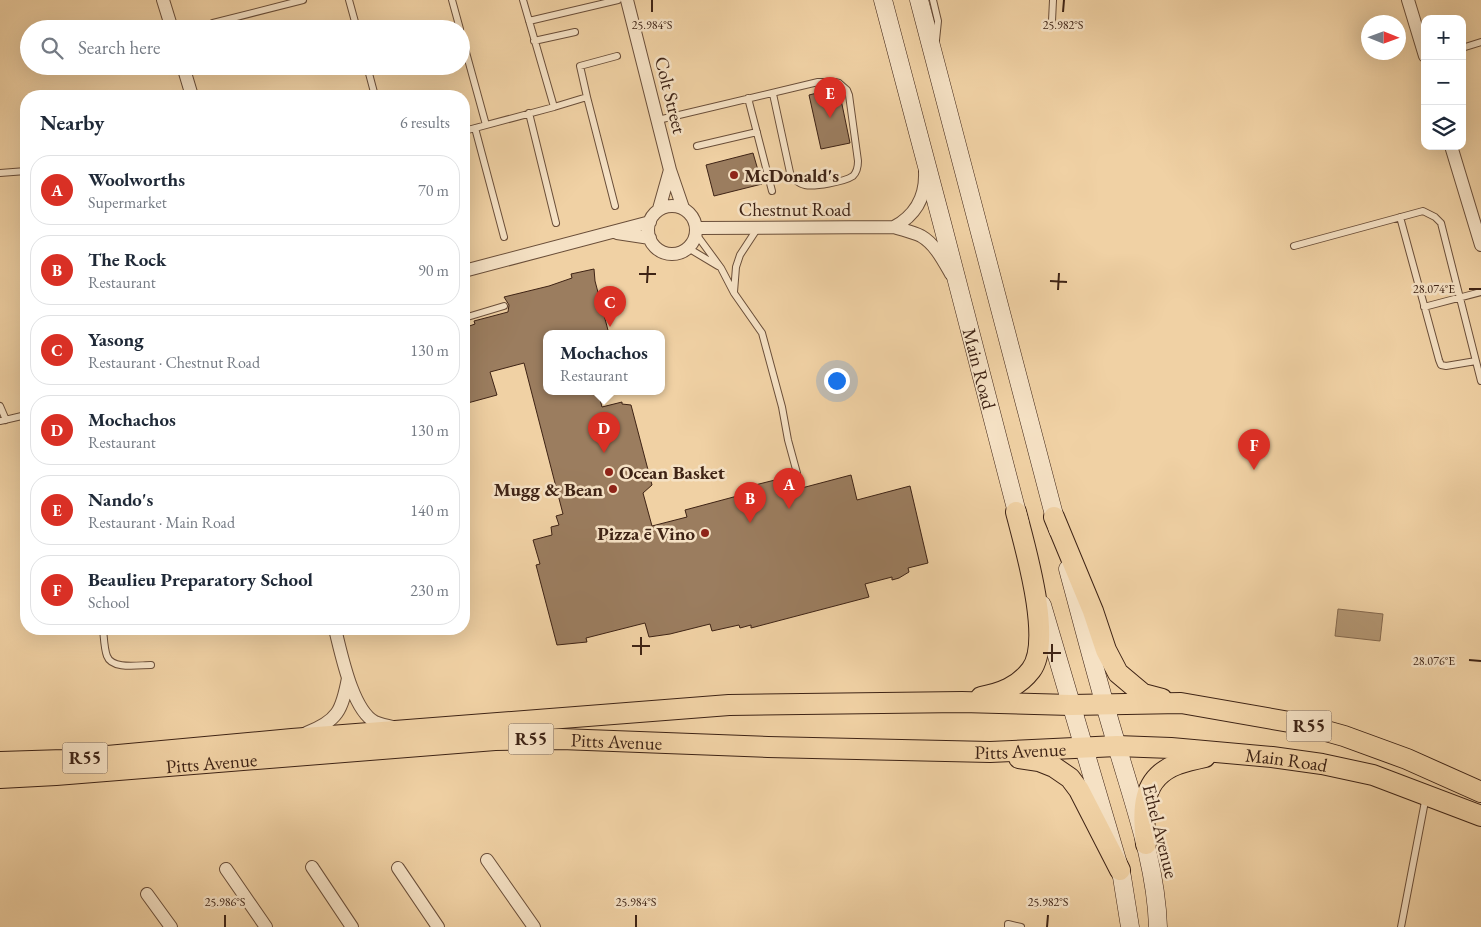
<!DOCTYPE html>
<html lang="en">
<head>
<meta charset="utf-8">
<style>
  body { margin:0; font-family:"EB Garamond",serif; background:#f2f2f3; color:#1f2937 }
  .controls { position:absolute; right:15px; top:15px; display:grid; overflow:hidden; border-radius:10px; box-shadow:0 5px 20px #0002 }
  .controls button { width:45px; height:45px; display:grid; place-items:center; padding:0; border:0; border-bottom:1px solid #e0e1e3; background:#fff; color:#1f2937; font:25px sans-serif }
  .compass { position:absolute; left:1361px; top:15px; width:45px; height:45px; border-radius:50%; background:#fff; box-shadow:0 5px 20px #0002; rotate:91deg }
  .you { position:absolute; left:836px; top:380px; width:18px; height:18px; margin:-12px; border:4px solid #fff; border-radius:50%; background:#1a73e8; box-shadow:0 0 0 8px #1a73e833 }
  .badge { display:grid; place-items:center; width:32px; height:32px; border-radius:50%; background:#d93025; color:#fff; font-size:16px; font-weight:700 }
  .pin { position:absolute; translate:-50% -41px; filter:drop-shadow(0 1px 2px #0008) }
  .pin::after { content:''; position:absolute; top:26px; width:18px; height:15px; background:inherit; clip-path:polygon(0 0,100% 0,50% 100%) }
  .popup { position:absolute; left:543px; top:330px; width:122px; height:65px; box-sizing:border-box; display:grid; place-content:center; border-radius:10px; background:#fff; filter:drop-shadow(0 1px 4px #0005); font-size:16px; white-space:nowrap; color:#747a83 }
  .popup b { font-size:19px; color:#1f2937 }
  .popup::after { content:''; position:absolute; left:50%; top:100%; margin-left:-10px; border:10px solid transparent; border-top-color:#fff }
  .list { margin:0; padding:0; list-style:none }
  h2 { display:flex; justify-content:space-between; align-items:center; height:65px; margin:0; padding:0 20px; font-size:21px }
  h2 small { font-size:16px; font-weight:400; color:#747a83 }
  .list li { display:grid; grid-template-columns:32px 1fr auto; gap:15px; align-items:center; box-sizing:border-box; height:70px; margin:0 10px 10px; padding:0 10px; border:1px solid #e0e1e3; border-radius:20px }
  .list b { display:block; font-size:19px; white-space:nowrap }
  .list p { margin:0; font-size:16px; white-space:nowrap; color:#747a83 }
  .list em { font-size:16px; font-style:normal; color:#747a83 }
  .icon { flex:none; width:28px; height:28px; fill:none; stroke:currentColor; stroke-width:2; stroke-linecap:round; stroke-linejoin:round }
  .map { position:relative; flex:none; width:1481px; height:927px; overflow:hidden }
  .search { position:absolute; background:#fff; box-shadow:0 5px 20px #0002; left:20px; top:20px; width:450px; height:55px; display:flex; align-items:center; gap:12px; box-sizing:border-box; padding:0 18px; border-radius:28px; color:#747a83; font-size:19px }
  .panel { position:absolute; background:#fff; box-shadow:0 5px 20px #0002; left:20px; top:90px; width:450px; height:545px; border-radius:20px }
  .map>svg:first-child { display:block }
</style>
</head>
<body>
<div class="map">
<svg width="1481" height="927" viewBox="0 0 1481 927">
  <rect width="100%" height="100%" fill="#f0d1a4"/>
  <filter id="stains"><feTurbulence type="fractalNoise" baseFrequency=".004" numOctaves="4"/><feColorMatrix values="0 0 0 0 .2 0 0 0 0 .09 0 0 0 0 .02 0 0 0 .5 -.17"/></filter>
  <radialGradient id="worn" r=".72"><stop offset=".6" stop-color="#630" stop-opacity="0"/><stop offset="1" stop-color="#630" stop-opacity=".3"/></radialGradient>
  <!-- water -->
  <path fill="#b39673" stroke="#84684d" d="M1338,609L1383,614L1380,641L1335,636Z"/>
  <!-- building -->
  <path fill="#9b7d5f" stroke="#3e2315" d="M837,88L839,90L850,143L821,149L809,95Z
    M753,153L762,184L714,196L706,165Z
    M594,269L595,281L609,334H546V392H598L602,407L622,402V404L631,405L652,485L643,493L652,526L687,517L685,510L756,491L755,485L775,480L779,494L851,475L857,500L910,486L928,563L908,568L909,572L899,578L892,580V577L865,584L869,597L751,628V625L740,628L739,625L712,631L710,624L670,634L649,637L645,623L586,638L587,642L557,645L536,565L540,564L533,540L552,535L551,527L559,525L556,516L563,514L524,363L490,372L497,395L464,404V328L475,324L474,321L508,312L509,305L504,297L549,286L572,278L571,274Z"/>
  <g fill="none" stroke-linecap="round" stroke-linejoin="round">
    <!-- lane casing -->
    <g stroke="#6a4e39" stroke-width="8">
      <path id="lane" d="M349,0L357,29
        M452,0L460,29
        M523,0L554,107L587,97L615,206
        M933,0L938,21L936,40
        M529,21L618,0
        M1052,21L1053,0
        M213,23L303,0
        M461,34L486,125
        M534,41L575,32
        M1462,48L1481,42
        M367,66L375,96
        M587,97L580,66L617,56
        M748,98L772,191
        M529,113L556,223
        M658,120L818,82H835L839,83L847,90L849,95L858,161C858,167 857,172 853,176C844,182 814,187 805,185C799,184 795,180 791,177L773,94
        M475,128L504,237
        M464,131L554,107
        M697,146L757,132
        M0,173L26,171
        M1400,217L1439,360L1441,365L1446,366L1476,361
        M696,234L721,268L734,293L762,333L782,407L788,440L797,473
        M1294,246L1423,211L1435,217L1441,223L1481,381
        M688,248L718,266
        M734,292L736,267L740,255L757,229
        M1424,307L1481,292
        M464,318L504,306
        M0,406L6,420
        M0,421L26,415
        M52,629L75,631L91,629
        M103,629C104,637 104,648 107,656C112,670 139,665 151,665
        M1008,927V924L1021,927
        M1401,927L1426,796"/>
    </g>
    <!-- street casing -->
    <g stroke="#6a4e39" stroke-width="14">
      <path id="street" d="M163,0L172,29
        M627,0L670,170L683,208
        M1408,0L1425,56
        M183,66L192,96
        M1451,146L1481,245
        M648 230a24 24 0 1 1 48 0a24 24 0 1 1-48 0Z
        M659,209L670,170
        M894,227C916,215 926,197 925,172
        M696,228L894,227C903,230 913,232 921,236C935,244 943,260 951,274
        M617,233L650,238
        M464,271L650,222
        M335,629C341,652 352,710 375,722C380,724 388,726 393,727
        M306,733C338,721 342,710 348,678
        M487,860L534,927
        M312,867L352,927
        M398,868L438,927
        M226,869L266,927
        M147,894L171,927"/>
    </g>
    <!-- secondary casing -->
    <g stroke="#3e2315" stroke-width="19">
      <g id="secondary">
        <path id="s1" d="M883,0L942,223L1020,524"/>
        <path d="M919,0L1058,530"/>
        <path d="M1068,569C1084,628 1099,687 1117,746C1134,805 1156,864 1158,927"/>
        <path d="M1042,605L1122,877L1130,927"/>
      </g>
    </g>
    <!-- primary casing -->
    <g stroke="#3e2315" stroke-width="22">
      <g id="primary">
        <path d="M1054,517L1093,611L1106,650L1118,673L1143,694L1162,699"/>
        <path d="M981,697C1001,693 1018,687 1031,670C1053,641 1025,547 1016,512"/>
        <path d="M1019,758L1039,761L1054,767L1070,778L1079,790L1120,870"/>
        <path d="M0,762L64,760L292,739L729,705L962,702L1071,705L1181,703L1301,724L1344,736L1407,759L1481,792"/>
        <path id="s2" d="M0,778L56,775L495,740L561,739L768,747L990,752L1117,746L1171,748L1272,757L1322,764L1373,775L1481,816"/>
        <path d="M1146,844C1143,811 1140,778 1178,764C1187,761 1196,759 1205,757"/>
      </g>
    </g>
    <!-- lane -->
    <use href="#lane" stroke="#f5e1c4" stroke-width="6"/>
    <!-- street -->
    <use href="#street" stroke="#f5e1c4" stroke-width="12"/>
    <!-- secondary -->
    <use href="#secondary" stroke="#f5e1c4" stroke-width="18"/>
    <!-- primary -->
    <use href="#primary" stroke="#f0d1a4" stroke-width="20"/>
  </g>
  <!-- ticks -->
  <path fill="none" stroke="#3e2315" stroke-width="2" d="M652,12V0M1063,12L1064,0M639,274H656M1050,281L1067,282M647,283L648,266M1469,289H1481M1058,290L1059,273M632,646H650M1043,653H1061M641,655V637M1469,660L1481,661M1052,662V644M225,927V915M636,927V915M1047,927L1048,915"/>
  <!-- markers -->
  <g fill="#8f2418" stroke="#f5e1c4" stroke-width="2">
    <circle cx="734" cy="175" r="5"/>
    <circle cx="609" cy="472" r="5"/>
    <circle cx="613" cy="489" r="5"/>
    <circle cx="705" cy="533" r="5"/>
  </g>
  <g text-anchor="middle" stroke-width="5" stroke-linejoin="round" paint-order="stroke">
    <!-- shield labels -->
    <g fill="#f5e1c4" stroke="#755c4a" stroke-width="1">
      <rect x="1286.5" y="710.5" width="45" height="31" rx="4"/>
      <rect x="508.5" y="723.5" width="45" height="31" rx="4"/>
      <rect x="62.5" y="742.5" width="45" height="31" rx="4"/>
    </g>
    <g font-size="18" font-weight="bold" fill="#3e2315">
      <text x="1309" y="732">R55</text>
      <text x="531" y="745">R55</text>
      <text x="85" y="764">R55</text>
    </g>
    <!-- street labels -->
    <g font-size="19" fill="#3e2315" stroke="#f5e1c4">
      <text transform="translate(671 95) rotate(76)" y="7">Colt Street</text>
      <text x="795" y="216">Chestnut Road</text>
      <text dy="7" stroke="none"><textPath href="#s1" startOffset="381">Main Road</textPath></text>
      <text dy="7" stroke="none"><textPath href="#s2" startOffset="618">Pitts Avenue</textPath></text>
      <text dy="7" stroke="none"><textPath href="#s2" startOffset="1022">Pitts Avenue</textPath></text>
      <text dy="7" stroke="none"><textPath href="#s2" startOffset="1289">Main Road</textPath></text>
      <text dy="7" stroke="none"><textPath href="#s2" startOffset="212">Pitts Avenue</textPath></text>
      <text transform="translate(1161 831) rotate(76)" y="7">Ethel Avenue</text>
    </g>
    <!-- poi labels -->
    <g font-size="19" font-weight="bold" fill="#3e2315" stroke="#f5e1c4" text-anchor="start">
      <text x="744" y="182">McDonald's</text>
      <text x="619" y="479">Ocean Basket</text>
      <text x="603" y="496" text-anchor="end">Mugg &amp; Bean</text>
      <text x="695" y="540" text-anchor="end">Pizza ē Vino</text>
    </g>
  </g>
  <g font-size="12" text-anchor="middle" fill="#3e2315" stroke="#f5e1c4" stroke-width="5" stroke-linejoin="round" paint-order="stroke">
    <text x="652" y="29">25.984°S</text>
    <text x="1063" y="29">25.982°S</text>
    <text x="1434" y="293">28.074°E</text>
    <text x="1434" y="665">28.076°E</text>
    <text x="225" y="906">25.986°S</text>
    <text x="636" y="906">25.984°S</text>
    <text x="1048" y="906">25.982°S</text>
  </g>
  <rect width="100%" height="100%" filter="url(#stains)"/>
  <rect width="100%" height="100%" fill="url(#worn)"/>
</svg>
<div class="controls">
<button>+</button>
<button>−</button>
<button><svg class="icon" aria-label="layers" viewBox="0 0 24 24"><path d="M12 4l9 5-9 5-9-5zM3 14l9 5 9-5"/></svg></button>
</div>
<svg class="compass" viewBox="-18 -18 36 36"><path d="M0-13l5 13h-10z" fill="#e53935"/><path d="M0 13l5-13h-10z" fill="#747a83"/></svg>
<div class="you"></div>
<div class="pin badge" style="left:789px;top:509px">A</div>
<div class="pin badge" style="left:750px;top:523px">B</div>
<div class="pin badge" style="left:610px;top:327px">C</div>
<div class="pin badge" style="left:604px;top:453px">D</div>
<div class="popup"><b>Mochachos</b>Restaurant</div>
<div class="pin badge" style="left:830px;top:118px">E</div>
<div class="pin badge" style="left:1254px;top:470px">F</div>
<div class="search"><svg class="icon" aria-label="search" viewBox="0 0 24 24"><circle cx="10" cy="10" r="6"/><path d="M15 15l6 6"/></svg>Search here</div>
<section class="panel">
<h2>Nearby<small>6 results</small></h2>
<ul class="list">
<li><span class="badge">A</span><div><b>Woolworths</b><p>Supermarket</p></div><em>70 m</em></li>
<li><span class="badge">B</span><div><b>The Rock</b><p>Restaurant</p></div><em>90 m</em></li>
<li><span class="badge">C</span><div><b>Yasong</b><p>Restaurant · Chestnut Road</p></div><em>130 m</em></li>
<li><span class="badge">D</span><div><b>Mochachos</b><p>Restaurant</p></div><em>130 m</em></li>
<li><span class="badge">E</span><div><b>Nando's</b><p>Restaurant · Main Road</p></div><em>140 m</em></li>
<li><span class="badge">F</span><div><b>Beaulieu Preparatory School</b><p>School</p></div><em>230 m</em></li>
</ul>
</section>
</div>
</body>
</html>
